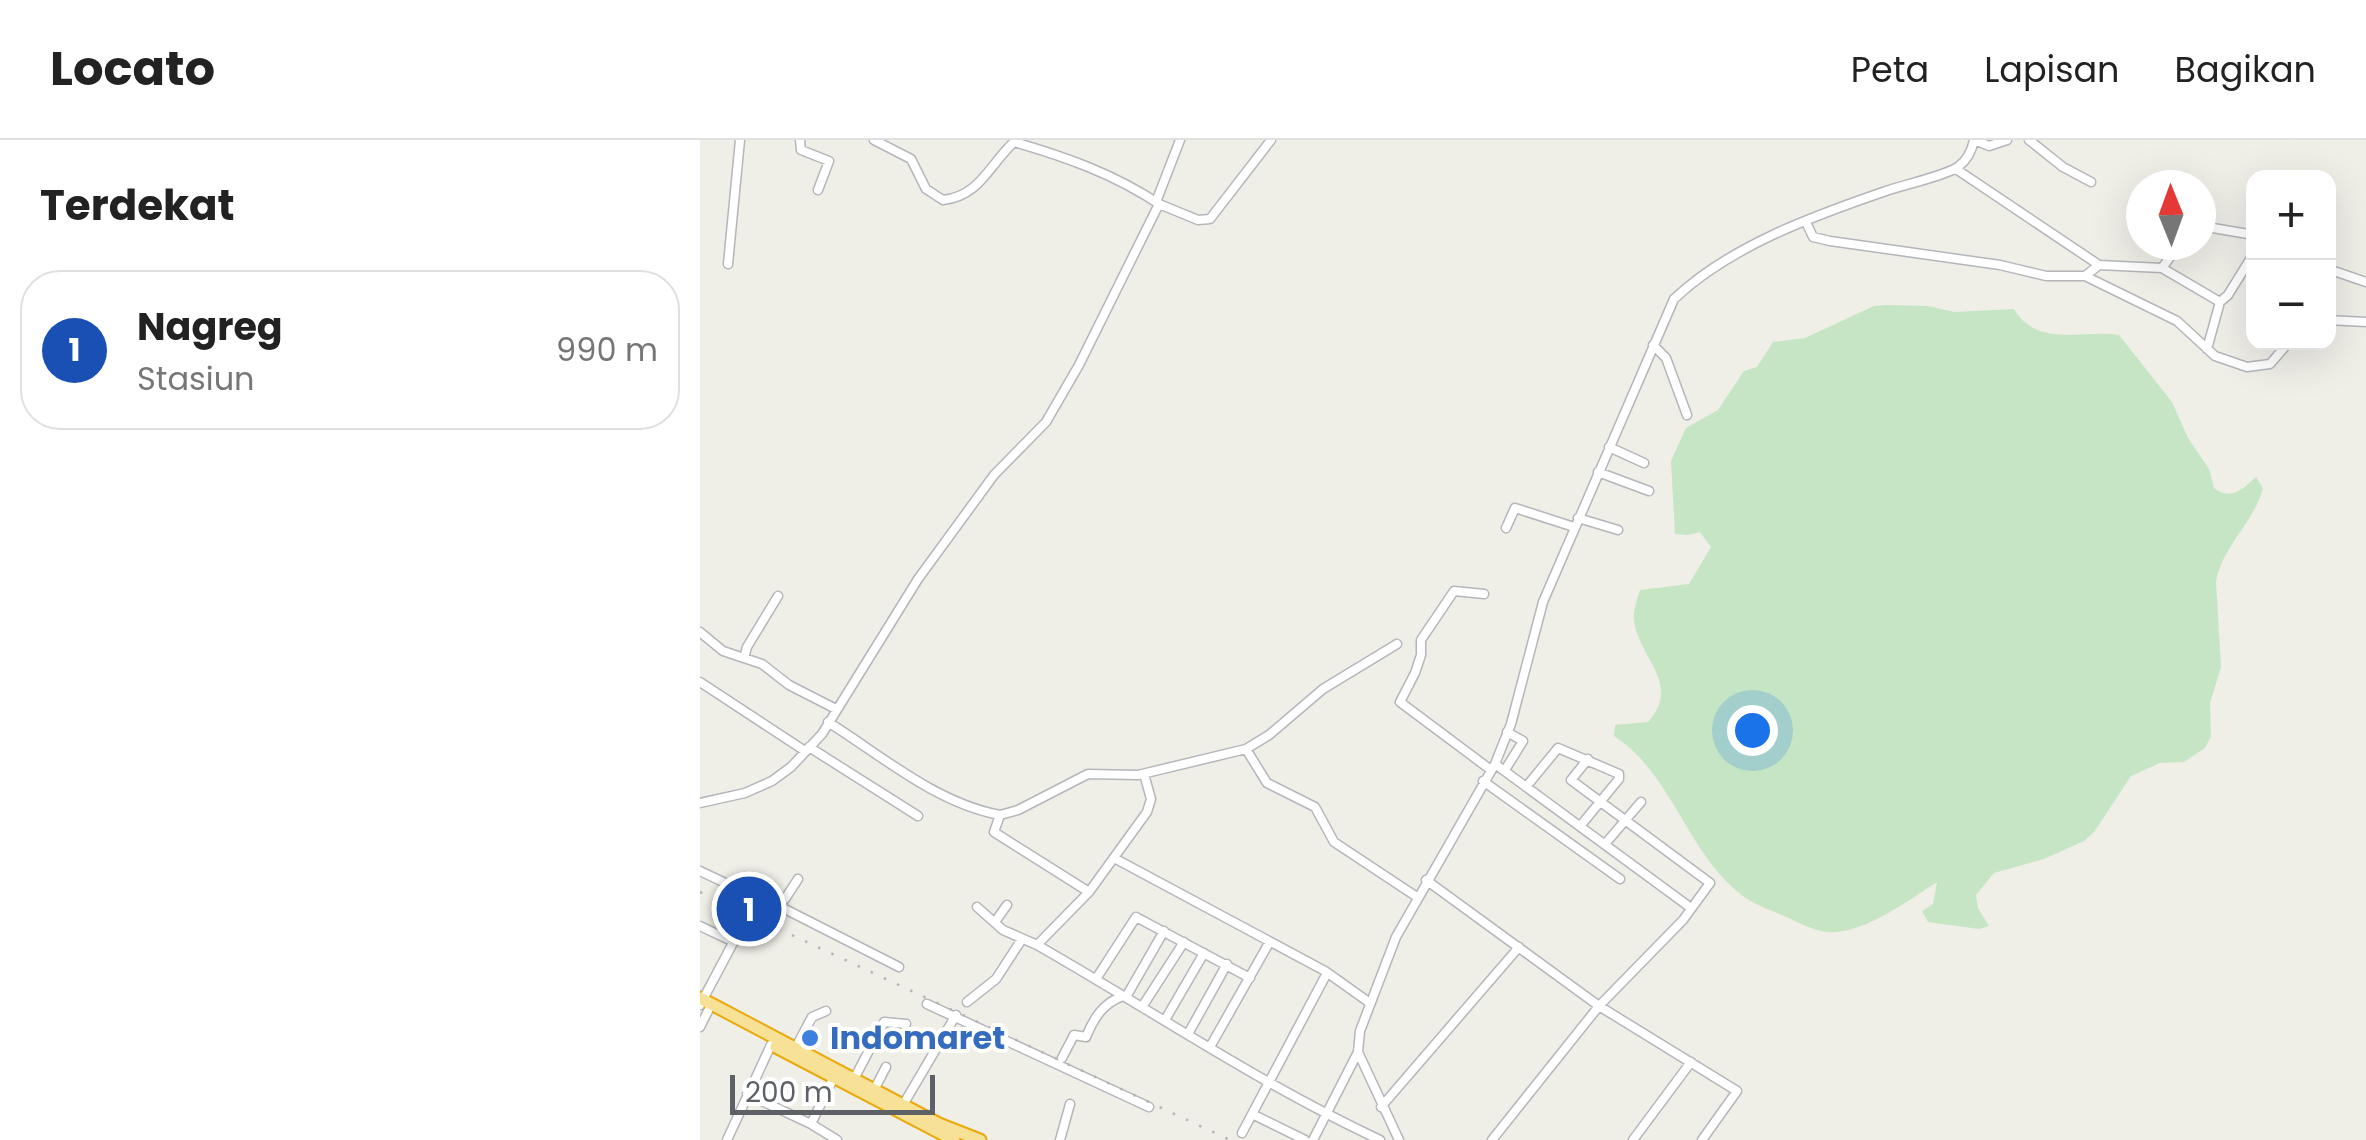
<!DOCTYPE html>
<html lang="id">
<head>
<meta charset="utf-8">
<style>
  body { margin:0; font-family:Poppins,sans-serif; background:#f2f2f2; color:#222 }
  .controls { position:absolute; right:30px; top:30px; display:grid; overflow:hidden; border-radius:20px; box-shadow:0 10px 40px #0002 }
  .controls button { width:90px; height:90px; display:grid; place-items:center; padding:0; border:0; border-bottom:2px solid #e0e0e0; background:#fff; color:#222; font:50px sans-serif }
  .compass { position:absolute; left:1426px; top:30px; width:90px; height:90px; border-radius:50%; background:#fff; box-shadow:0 10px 40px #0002; rotate:359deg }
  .scale { position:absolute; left:30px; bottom:25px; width:205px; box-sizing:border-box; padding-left:10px; border:5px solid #5e6166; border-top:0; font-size:28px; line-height:35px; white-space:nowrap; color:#5e6166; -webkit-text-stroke:8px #fff; paint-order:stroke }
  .you { position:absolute; left:1052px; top:590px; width:35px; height:35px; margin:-25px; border:8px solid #fff; border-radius:50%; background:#1a73e8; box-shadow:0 0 0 15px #1a73e833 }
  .badge { display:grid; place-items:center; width:65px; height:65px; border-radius:50%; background:#db2777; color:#fff; font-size:32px; font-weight:700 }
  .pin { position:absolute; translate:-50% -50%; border:5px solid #fff; box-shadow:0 2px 10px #0006 }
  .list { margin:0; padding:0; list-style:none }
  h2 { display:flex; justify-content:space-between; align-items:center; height:130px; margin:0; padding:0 40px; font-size:42px }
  h2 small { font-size:32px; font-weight:400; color:#767676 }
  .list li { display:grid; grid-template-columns:65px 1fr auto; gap:30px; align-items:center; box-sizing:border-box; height:160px; margin:0 20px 20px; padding:0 20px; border:2px solid #e0e0e0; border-radius:40px }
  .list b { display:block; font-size:38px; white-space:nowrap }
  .list p { margin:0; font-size:32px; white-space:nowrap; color:#767676 }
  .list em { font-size:32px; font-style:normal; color:#767676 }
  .map { position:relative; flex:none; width:1666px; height:1000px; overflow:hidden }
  header { display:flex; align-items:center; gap:60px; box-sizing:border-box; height:140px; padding:0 50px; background:#fff; border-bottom:2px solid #e0e0e0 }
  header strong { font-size:48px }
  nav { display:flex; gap:55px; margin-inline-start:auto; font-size:35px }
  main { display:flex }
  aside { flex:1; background:#fff }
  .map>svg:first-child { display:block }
</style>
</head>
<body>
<header>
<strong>Locato</strong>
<nav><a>Peta</a><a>Lapisan</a><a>Bagikan</a></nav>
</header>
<main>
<aside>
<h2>Terdekat<small></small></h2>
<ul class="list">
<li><span class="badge" style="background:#1a4fb4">1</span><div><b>Nagreg</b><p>Stasiun</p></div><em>990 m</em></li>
</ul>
</aside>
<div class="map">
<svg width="1666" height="1000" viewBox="0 0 1666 1000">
  <rect width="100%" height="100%" fill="#efeee7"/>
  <!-- green -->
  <path fill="#c5e5c5" d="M1187,165L1228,166L1254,172L1314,169C1338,209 1382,189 1419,195L1472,262L1488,298L1509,329L1514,348C1531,361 1543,349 1556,337L1563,348C1554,383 1522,406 1516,442L1521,527L1510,563L1511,596L1505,608L1484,622L1460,623L1431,636L1394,692L1384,701L1344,719L1294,733L1276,755L1278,768L1289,786L1279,789L1228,782L1222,771L1233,764L1237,742C1209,760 1163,795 1127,792C1114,791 1098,782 1084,776C1070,770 1055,765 1043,756C986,713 973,634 914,596L915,585L948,582C982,544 940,520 934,481C933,470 937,460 940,450L989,444L1011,407L1000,392L988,395L975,394L971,321L986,288L1018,270L1044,231L1057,227L1073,202L1105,198L1174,166Z"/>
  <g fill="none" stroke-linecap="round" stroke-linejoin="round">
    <!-- minor casing -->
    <g stroke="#b4b6ba" stroke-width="11">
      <path id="minor" d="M100,0L101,10L129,21L118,50
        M174,0L211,19L226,49L243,60C280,56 289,25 314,2C366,17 414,34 459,64
        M1275,0L1289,6L1307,0
        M1329,0L1363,27L1391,42
        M1256,29L1399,125
        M456,62L480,0
        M1106,82L1113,97L1130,101L1300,125L1346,136H1385L1477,181L1515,216L1547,227L1570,224L1589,202
        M1501,86L1554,95
        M28,124L40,0
        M1462,128L1520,162
        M1628,129L1666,142
        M1385,136L1399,125L1462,128L1479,105
        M1628,180L1666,182
        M953,205L966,218L987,275
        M1507,209L1520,162L1528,155L1554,113
        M909,307L944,323
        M898,332L949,351
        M878,378L918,390
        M806,388L815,368L874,387
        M784,454L754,451L721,500V515L715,533L700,562L791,630
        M0,492L23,511L62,524L89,545L136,569
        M44,518L47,507L78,456
        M0,542L105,611
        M128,582C182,616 236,663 300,675
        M109,607L218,676
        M546,609L567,643L615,667L634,702L717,757
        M795,624L991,768
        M805,630L823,601L807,592
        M783,641L920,739
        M826,647L858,608L919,634V639L881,685
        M0,663L45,653L72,641L91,627L122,594L218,439L294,335L346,282L379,225L459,64L498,80L510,79L571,0
        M905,704L941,662
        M414,718L625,831L670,863
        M0,731L74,766L85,759L98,739
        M726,740L899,866L983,780L1010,743L871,640L888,619
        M389,752L294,692L300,675L318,670L388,634L438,635L546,609L569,595L623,549L697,504
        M77,765L199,827
        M277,767L303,790L337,805L389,752L447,672L451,659L444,634
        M26,778L62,794
        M295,782L307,765
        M0,786L34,802
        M337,805C451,870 560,944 680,1000
        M396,839L436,777L550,838
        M426,857L464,791
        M267,862L296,839L322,799
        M227,864L449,967
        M0,865L42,786
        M442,867L484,802
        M465,880L504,813
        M0,887L8,871
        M488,894L527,824
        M510,907L569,803
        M95,909L112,877L126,871
        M362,918L374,895L386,897C394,878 403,863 423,856
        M133,939L111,984L137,1000
        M154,939L184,882L206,884
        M174,950L186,927
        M47,954L111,984
        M203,965L256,875
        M681,967L819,807
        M552,974L605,1000
        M542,993L627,833
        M27,1000L71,905
        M360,1000L370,964
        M613,1000L658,912
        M699,1000L658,912L660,891L696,797L795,624L811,584L843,462L974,159C1030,106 1113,76 1186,51C1200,46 1251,34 1259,26C1267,20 1272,10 1274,0
        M792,1000L899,866L1037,951L1002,1000
        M933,1000L991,922"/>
    </g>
    <!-- highway casing -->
    <g stroke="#eaa90c" stroke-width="15">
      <path id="highway" d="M0,858L239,984L280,1000
        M76,907L254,1000"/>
    </g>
    <!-- minor -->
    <use href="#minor" stroke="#fff" stroke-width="8"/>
    <!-- highway -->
    <use href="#highway" stroke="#f7e196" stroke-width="11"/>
    <!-- rail -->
    <path stroke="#b5b5b6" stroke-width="2.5" stroke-dasharray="2.5 12" stroke-linecap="butt" d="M0,752L530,1000"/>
  </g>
  <!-- markers -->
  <circle fill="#3f7fe0" stroke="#fff" stroke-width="4" cx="110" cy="898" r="10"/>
  <g text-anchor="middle" stroke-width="8" stroke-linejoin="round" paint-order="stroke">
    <!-- shop labels -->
    <g font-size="32" font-weight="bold" fill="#366cbe" stroke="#fff" text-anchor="start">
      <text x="130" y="909">Indomaret</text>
    </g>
  </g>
</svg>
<div class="controls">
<button>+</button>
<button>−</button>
</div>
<svg class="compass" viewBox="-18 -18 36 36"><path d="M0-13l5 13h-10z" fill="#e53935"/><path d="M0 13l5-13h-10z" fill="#767676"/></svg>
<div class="scale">200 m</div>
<div class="you"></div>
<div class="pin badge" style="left:49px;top:769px;background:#1a4fb4">1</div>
</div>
</main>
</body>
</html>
